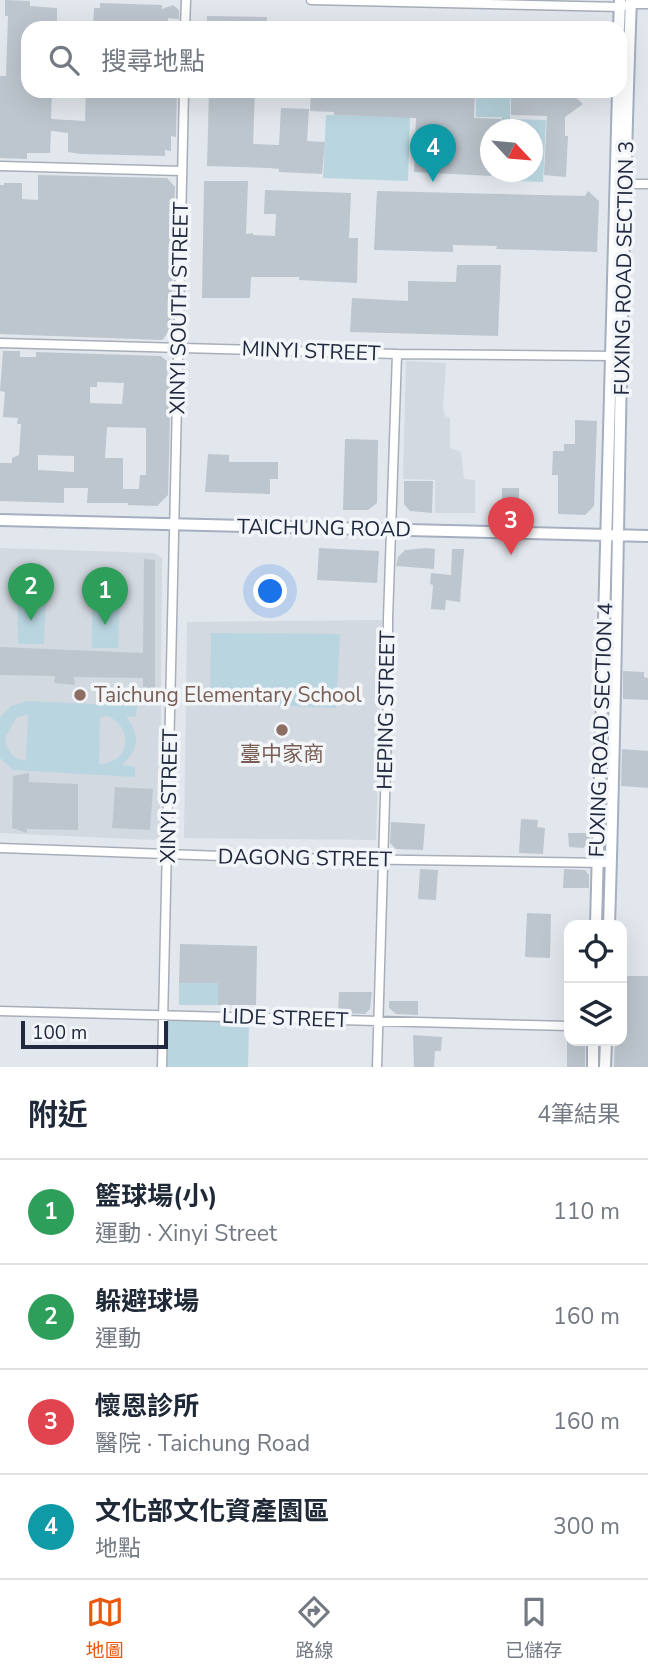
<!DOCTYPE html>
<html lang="zh-TW">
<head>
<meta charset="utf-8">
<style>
  body { margin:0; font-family:"Nunito Sans","Noto Sans TC",sans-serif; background:#f6f6f7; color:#1f2937 }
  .controls { position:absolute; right:21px; bottom:21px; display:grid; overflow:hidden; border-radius:14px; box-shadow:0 7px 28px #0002 }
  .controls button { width:63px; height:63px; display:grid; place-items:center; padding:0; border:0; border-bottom:2px solid #e0e1e3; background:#fff; color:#1f2937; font:35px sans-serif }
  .compass { position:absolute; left:480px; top:119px; width:63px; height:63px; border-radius:50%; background:#fff; box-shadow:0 7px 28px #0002; rotate:116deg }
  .scale { position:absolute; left:21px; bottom:18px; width:147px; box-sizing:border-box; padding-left:7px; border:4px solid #20293f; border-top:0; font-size:19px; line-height:24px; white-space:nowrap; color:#20293f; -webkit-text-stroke:5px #f3f6f9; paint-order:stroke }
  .you { position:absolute; left:271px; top:592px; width:24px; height:24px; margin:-18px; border:5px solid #fff; border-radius:50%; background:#1a73e8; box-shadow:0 0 0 10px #1a73e833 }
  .badge { display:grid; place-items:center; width:46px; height:46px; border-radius:50%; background:#ea580c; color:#fff; font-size:23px; font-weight:700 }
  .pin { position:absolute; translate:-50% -58px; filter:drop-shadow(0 2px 4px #0008) }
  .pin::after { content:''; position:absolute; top:37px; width:24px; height:21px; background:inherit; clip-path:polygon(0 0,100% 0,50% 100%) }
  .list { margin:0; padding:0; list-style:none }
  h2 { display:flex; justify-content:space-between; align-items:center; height:91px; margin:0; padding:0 28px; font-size:30px }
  h2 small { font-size:23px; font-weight:400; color:#747a83 }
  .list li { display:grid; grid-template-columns:46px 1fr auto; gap:21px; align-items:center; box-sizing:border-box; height:105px; padding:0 28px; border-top:2px solid #e0e1e3 }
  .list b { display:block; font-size:26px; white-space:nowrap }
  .list p { margin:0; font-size:23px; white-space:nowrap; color:#747a83 }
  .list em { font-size:23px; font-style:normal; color:#747a83 }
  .icon { flex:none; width:38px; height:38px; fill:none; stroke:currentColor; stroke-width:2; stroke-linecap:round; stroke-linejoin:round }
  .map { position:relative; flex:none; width:648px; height:1067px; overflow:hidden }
  .search { position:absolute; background:#fff; box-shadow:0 7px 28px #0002; left:21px; right:21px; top:21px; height:77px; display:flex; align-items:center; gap:18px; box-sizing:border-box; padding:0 24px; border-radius:21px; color:#747a83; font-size:26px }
  .sheet { height:511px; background:#fff }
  nav { display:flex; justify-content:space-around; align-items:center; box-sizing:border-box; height:98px; border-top:2px solid #e0e1e3; background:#fff; font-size:19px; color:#747a83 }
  nav a { display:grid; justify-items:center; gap:4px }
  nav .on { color:#ea580c }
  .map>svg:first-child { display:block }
</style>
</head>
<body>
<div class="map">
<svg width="648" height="1067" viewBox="0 0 648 1067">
  <rect width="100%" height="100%" fill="#e2e7ed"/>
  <!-- built -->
  <path fill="#d3d9e1" d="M406,361L446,363L443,407L445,416L450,418V448L461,452L464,479L475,480V513H435V480L403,479Z
    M0,548L154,553L162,558L160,836L154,840L0,833Z
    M382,620L376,840L184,838L187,622Z"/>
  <!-- green -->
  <path fill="#b9d5e0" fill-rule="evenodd" d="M476,91H510V119L546,120L543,182L499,180V172H532V130L501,129L502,117H476Z
    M326,115L410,117L408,181L323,178Z
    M46,597L44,644H18L17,598Z
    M92,602L120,603L118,648H92Z
    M211,633L340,634L336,708L210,703Z
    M28,701L137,706L136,717L126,716C140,736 140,748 122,765L135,767V777L13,770L0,758V717L11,706ZM28,714L26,760V761C13,759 7,751 5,738L16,718ZM108,716C135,729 129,764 99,764L100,717Z
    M179,983H218V1005H179Z
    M166,1020L249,1021L248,1067H165Z"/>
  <!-- building -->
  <path fill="#bdc5ce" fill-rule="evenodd" d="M5,0L30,1V6L57,8V28H28V45H25L24,77H28V91H52L51,119L85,121L86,91H177L176,137L171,136V151L165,150V156L81,154L68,152V133L51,131L50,153H27V159L0,158V76H6L8,16H5Z
    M100,3L162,5V9L173,5L179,10V19L168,18V28H93L94,8H100Z
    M207,16L267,17V28H207Z
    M209,91H255L253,144L279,145L281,108L309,109L307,141L325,142L322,174L279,172V169L269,168L207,166Z
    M311,91H475L474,118L501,119L500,130H491V176L414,172L416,118L334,115V112L310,111Z
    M511,91H569L583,104L565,117V136H568L566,177L544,175L547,116L511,115Z
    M38,175L167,178L175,187L171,329L162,340L0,334V185H4V183H22V199L38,200Z
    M204,181H248L246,234L253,233V235L275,236L276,214H264L265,190L351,193L349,238H358L357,283L299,280V277H251L250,298H202Z
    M377,191L585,196L588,191L599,201L597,252L496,249L497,246L453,245V252L374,250Z
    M457,265H501L498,336L350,332L352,298L408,301V281L456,282Z
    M3,351H20V357H36V352L161,356L168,362L167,379L171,378L168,495L157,506L128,505V503H87L88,488H64V503L0,501V463H12V458L19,455L21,424H17L18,418L3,417L5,392L0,391ZM97,382L124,383L122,404L90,403V387H97ZM107,427L146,428V475H140L139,489H123V458H105ZM38,455L74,456V472L38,470Z
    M575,420L597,421L594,506L585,515L558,514V475H552L553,451H564V444H575Z
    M345,439L378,440L377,503L368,510H343Z
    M208,454L229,455V462H278V479H270V494L205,492Z
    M404,481H433L432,513L410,511L404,504Z
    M502,488H519V500H523L522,519L502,518Z
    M319,548L379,551L377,583L317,580Z
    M426,548L435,549L434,569L396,566L398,557L405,550Z
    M452,549H464L460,602L446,600L445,610L431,609L433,585L430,584L431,573L451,575Z
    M144,559L155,560V696L143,694V678L74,677L75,685L54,683L55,676L0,675V647L143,653Z
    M623,671L644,672V677L648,678V700L623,699Z
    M622,749L648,751V788L621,786Z
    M29,773V782L78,784V830L27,829V833L12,828L13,776Z
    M115,787L153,789L150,830L112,828Z
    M521,819L538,820L537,827L545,828L543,854L519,853Z
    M391,822L425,824L423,850L396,849L390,843Z
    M568,833H591L590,842L583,848L569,847Z
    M420,869L438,870L436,900L418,899Z
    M564,869L585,870L589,875V888H563Z
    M527,913L551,914L550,958L525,957Z
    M180,944L257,946L256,1005H218V983H179Z
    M622,976H648V1067H614L615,1041H622Z
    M339,992H372L370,1009L365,1014L338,1013Z
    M389,1001H418V1015L396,1014L389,1008Z
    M413,1035L442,1037L441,1051H435L434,1067H414Z
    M567,1041H585V1067H567Z"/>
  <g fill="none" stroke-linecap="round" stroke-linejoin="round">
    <!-- street casing -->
    <g stroke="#a8aeb9" stroke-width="11">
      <path id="street" d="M311,0L620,7L631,4H648
        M185,28L186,0
        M0,166L181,171
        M622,184H648
        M0,343L397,354L615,356
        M0,848L275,858L611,863
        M0,1011L569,1026
        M162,1067L184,91
        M377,1067L388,697V619L397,354"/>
    </g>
    <!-- secondary casing -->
    <g stroke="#a5afc0" stroke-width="14">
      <path id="secondary" d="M619,28L620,0
        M0,520L648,536
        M596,925L618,91
        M609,925C619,617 619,308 631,0
        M593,1067V1041
        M605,1067L606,1041"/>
    </g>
    <!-- street -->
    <use href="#street" stroke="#fff" stroke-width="8"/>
    <!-- secondary -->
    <use href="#secondary" stroke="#fff" stroke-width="10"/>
  </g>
  <!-- markers -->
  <g fill="#8d6e63" stroke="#f3f6f9" stroke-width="2.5">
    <circle cx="80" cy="695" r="7"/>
    <circle cx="282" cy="730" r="7"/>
  </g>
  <g text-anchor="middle" stroke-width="7" stroke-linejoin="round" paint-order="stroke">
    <!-- street labels -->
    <g font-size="21" fill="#20293f" stroke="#f3f6f9">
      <text transform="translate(624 268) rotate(-89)" y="7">FUXING ROAD SECTION 3</text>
      <text transform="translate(179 308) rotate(-89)" y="7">XINYI SOUTH STREET</text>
      <text transform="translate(311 351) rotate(2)" y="7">MINYI STREET</text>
      <text transform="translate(324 528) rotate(1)" y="7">TAICHUNG ROAD</text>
      <text transform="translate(386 710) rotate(-89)" y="7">HEPING STREET</text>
      <text transform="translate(601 730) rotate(-88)" y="7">FUXING ROAD SECTION 4</text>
      <text transform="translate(169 796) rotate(-89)" y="7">XINYI STREET</text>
      <text transform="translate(305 858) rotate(1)" y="7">DAGONG STREET</text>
      <text transform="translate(285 1018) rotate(2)" y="7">LIDE STREET</text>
    </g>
    <!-- education labels -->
    <g font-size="21" fill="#785e54" stroke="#f3f6f9" text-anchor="start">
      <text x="94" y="702">Taichung Elementary School</text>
      <text x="282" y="761" text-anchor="middle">臺中家商</text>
    </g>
  </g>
</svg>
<div class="controls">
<button><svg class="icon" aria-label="locate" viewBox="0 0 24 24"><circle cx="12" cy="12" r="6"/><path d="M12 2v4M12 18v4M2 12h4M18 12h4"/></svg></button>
<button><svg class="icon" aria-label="layers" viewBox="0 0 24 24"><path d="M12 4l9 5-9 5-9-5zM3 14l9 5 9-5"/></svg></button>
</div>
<svg class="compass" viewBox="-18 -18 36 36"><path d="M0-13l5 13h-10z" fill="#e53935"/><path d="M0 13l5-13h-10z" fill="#747a83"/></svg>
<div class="scale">100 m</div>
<div class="you"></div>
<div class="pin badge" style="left:105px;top:625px;background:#2e9e5b">1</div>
<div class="pin badge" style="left:31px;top:621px;background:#2e9e5b">2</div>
<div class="pin badge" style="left:511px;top:555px;background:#e0444e">3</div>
<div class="pin badge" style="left:433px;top:182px;background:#0f9aa8">4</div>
<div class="search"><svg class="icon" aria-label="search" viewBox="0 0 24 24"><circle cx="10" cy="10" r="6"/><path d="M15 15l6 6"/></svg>搜尋地點</div>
</div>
<section class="sheet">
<h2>附近<small>4筆結果</small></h2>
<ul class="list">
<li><span class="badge" style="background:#2e9e5b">1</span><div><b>籃球場(小)</b><p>運動 · Xinyi Street</p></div><em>110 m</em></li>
<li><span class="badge" style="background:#2e9e5b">2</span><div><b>躲避球場</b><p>運動</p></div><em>160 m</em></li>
<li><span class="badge" style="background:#e0444e">3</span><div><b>懷恩診所</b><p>醫院 · Taichung Road</p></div><em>160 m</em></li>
<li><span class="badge" style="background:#0f9aa8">4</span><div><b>文化部文化資產園區</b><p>地點</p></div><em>300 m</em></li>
</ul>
</section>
<nav>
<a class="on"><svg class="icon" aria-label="map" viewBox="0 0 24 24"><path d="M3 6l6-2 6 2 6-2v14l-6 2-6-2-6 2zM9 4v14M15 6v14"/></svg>地圖</a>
<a><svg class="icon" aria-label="directions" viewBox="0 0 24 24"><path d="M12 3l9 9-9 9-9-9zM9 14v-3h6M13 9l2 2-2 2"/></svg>路線</a>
<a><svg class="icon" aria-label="saved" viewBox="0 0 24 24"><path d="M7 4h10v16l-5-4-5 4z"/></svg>已儲存</a>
</nav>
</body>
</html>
